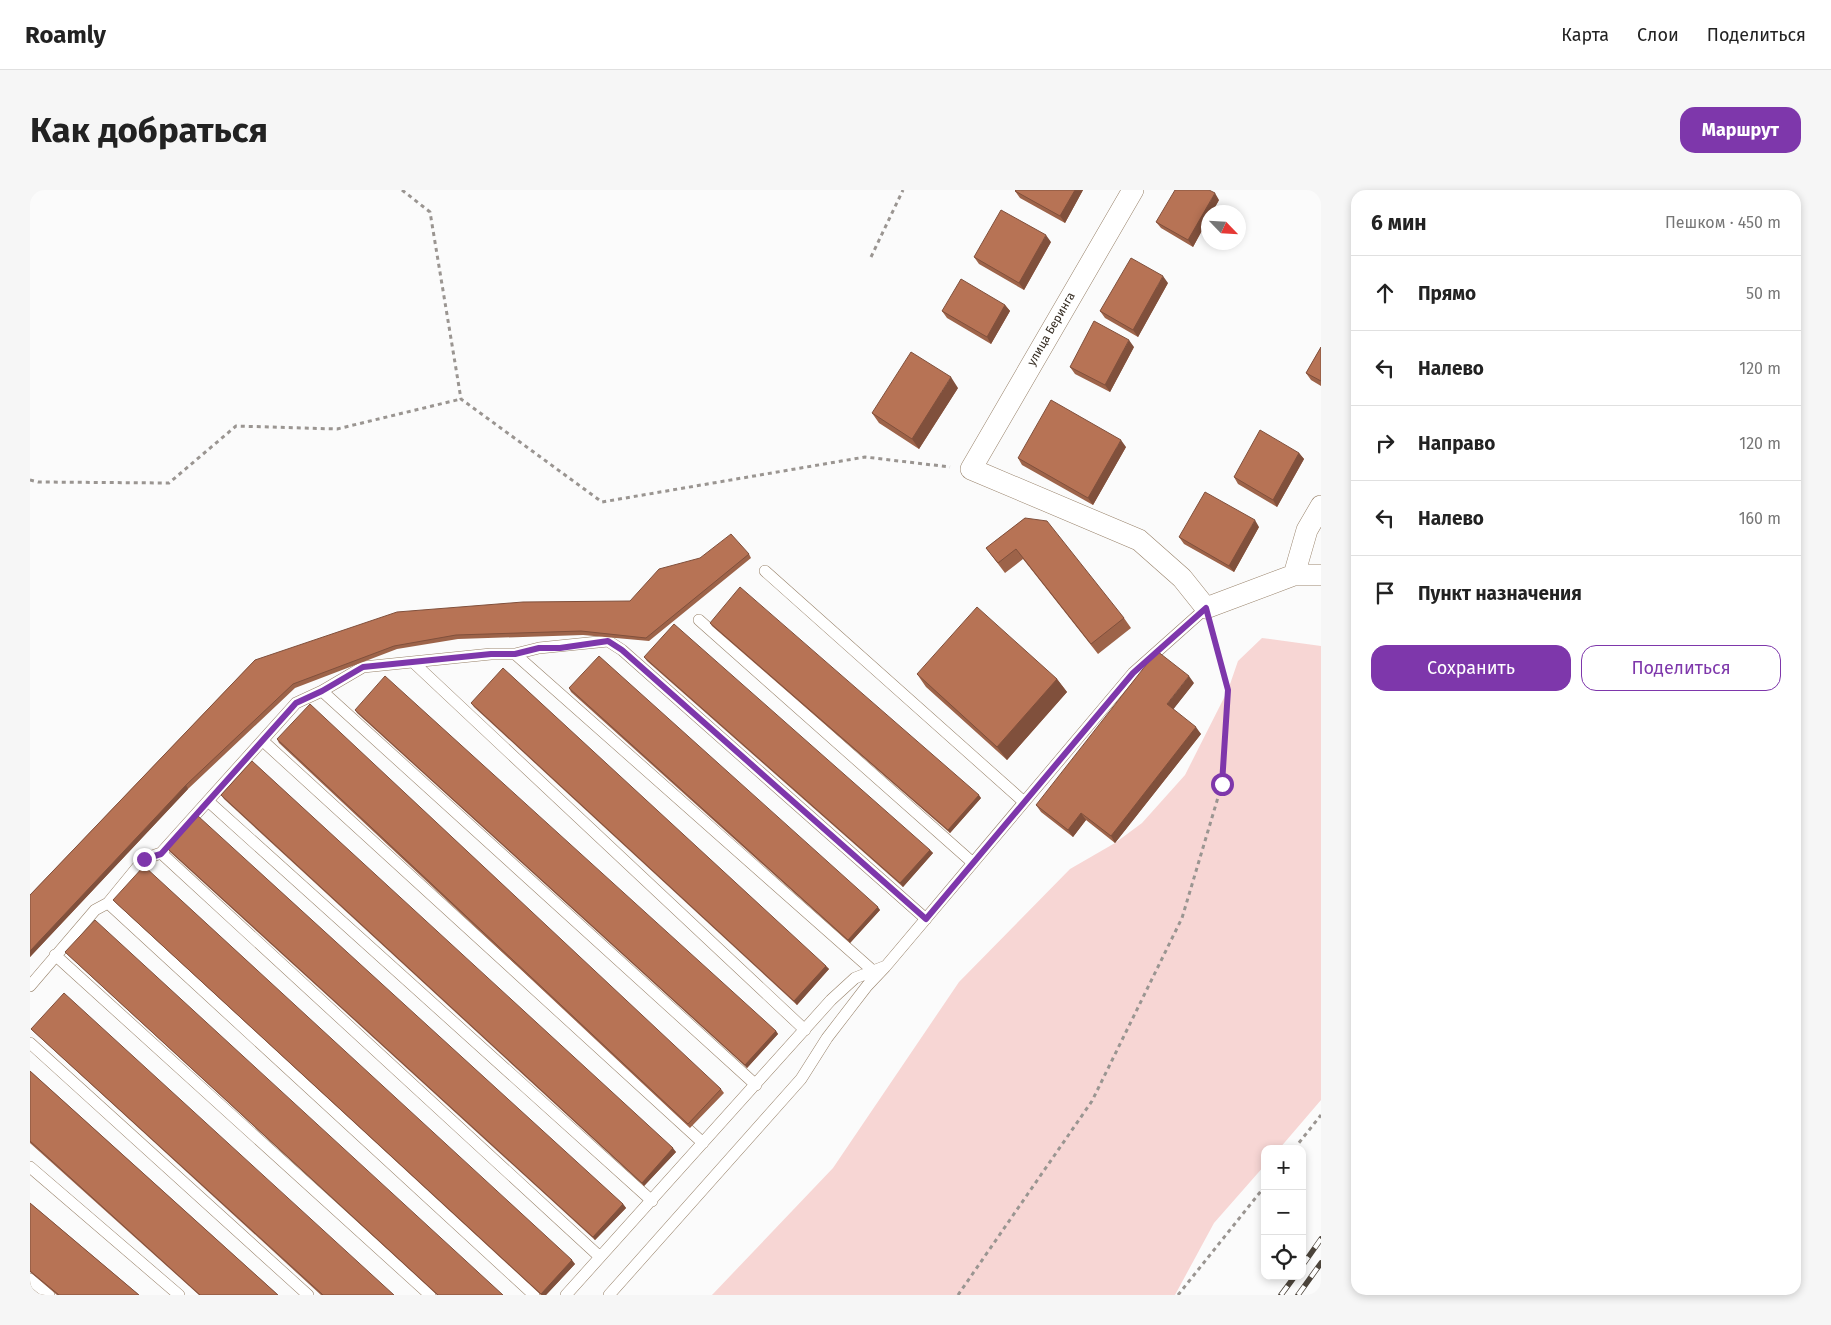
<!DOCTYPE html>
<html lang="ru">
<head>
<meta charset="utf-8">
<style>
  body { margin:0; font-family:"Fira Sans",sans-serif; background:#f6f6f6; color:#222 }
  .controls { position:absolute; right:15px; bottom:15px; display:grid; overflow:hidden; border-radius:10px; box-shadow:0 2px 8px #0003 }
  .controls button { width:45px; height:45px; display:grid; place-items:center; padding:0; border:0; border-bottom:1px solid #e0e0e0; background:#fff; color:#222; font:25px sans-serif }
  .compass { position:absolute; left:1171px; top:15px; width:45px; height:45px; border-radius:50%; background:#fff; box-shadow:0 2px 8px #0003; rotate:115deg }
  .stop { position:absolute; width:15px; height:15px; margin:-11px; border:4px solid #7e37ab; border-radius:50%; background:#fff }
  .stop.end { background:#7e37ab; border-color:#fff; box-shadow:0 1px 5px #0008 }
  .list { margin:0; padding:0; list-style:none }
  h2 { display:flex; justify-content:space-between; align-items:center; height:65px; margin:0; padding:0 20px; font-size:21px }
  h2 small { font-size:16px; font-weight:400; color:#767676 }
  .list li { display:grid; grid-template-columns:32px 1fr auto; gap:15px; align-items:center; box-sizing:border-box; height:75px; padding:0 20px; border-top:1px solid #e0e0e0 }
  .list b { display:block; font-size:19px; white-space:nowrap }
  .list em { font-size:16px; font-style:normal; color:#767676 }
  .actions { display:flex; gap:10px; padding:15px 20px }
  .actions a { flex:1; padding:11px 0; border:1px solid #7e37ab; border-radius:15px; text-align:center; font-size:18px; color:#7e37ab }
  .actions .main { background:#7e37ab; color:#fff }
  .icon { flex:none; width:28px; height:28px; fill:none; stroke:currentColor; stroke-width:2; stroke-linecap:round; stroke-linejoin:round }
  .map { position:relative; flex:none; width:1291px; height:1105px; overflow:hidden; border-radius:15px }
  header { display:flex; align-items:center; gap:30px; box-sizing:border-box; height:70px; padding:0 25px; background:#fff; border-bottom:1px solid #e0e0e0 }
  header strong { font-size:24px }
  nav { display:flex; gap:28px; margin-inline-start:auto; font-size:18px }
  .intro { display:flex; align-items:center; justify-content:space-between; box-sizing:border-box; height:120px; padding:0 30px }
  h1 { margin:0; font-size:35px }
  .button { padding:12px 22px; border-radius:15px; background:#7e37ab; color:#fff; font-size:18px; font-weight:700 }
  main { display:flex; gap:30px; padding:0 30px }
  aside { flex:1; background:#fff; border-radius:15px; box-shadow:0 2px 8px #0003 }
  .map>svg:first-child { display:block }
</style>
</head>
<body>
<header>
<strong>Roamly</strong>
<nav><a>Карта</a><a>Слои</a><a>Поделиться</a></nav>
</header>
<div class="intro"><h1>Как добраться</h1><a class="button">Маршрут</a></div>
<main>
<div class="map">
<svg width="1291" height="1105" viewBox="0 0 1291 1105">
  <rect width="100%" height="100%" fill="#fbfbfb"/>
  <!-- green -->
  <path fill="#f7d6d4" d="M1232,448L1291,456V910L1249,959H1235V975L1184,1033L1145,1105H682L803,978L929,792L1040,679L1085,653L1112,633L1155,585L1198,500L1208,471Z"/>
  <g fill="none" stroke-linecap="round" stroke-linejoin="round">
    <!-- service casing -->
    <g stroke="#978169" stroke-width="12">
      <path id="service" d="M735,381L994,612
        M669,430L943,673
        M485,464L842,780
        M384,473L775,840
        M292,501L726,895
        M233,551L673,953
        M178,611L622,1011
        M131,663L570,1067
        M78,713L504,1105
        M25,765L400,1105
        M0,796L65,720L78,713L114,669L131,663L266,513L292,501L333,477L461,464H485L509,458L578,451L592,460L896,729
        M0,853L278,1105
        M0,977L149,1105
        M0,1089L19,1105
        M536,1105L801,810L825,788L856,776L1103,483L1176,418
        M579,1105L771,889L797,848L837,796L855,777"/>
    </g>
    <!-- minor casing -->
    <g stroke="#978169" stroke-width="22">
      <path id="minor" d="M1103,0L941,279L1109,350L1152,388L1176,418L1264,385H1291
        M1264,385L1277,340L1291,316"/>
    </g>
    <!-- path -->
    <path stroke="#9a9591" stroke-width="3" stroke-dasharray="4 4" stroke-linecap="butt" d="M372,0L400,22L431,209L572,312L835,267L920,277
      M841,67L873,0
      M0,290L8,292L139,293L206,236L307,239L431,209
      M1264,959L1291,925
      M928,1105L1062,911L1152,728L1192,594L1198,500L1182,439
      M1148,1105L1235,996"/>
    <!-- service -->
    <use href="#service" stroke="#fff" stroke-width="11"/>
    <!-- minor -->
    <use href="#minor" stroke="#fff" stroke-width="21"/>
    <!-- rail casing -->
    <g stroke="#4d453c" stroke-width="5.5">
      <path id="rail" d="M1272,1076L1291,1049
        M1251,1105L1265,1086
        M1268,1105L1291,1073"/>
    </g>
    <!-- rail -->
    <use href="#rail" stroke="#fff" stroke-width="4" stroke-dasharray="11" stroke-linecap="butt"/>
  </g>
  <!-- wall -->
  <path fill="#9d6349" d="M986,0H1053L1035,33L990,8L985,1Z
    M1189,10L1163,57L1131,38L1126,32Z
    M1021,52L994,100L949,74L944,67Z
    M1138,93L1108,147L1075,128L1070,121Z
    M975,115L980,121L961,154L917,128L912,121Z
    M1104,157L1080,202L1045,184L1040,177Z
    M1291,157V196L1281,190L1276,183Z
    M928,198L889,259L849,233L842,223Z
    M1096,257L1063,315L992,275L988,268Z
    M1269,263L1274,269L1247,317L1208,294L1204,287Z
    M995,328L1094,428L1101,438L1068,464L993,369L975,383L956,358Z
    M1229,337L1204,382L1154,354L1149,347Z
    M719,364L721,368L619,451L553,445L428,449L367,459L265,498L158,599L0,767V705L225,470L600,411Z
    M680,433L951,608L920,643L682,436Z
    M614,467L900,660L903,663L873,697L617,471Z
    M887,484L1027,489L1037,502L977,570L896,497Z
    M1164,493L1143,519L1171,544L1085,653L1056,630L1043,647L1011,622L1006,615Z
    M539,498L850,720L820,753L541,502Z
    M441,513L796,776L799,779L767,815L444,517Z
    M325,520L746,841L748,844L717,878L327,523Z
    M247,549L691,899L694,903L660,938L249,553Z
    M191,605L646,962L614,996L194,609Z
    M138,659L593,1014L596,1018L565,1050L140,662Z
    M83,710L545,1074L516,1105H511L86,713Z
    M35,762L473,1105H407L38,765Z
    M1,839L364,1105H291L4,842Z
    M0,881L248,1105H169L0,953Z
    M0,1013L109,1105H27L0,1082Z"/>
  <!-- shaded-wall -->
  <path fill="#80503c" d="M1045,0H1053L1035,33L1030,26Z
    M1185,3L1189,10L1182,22H1178V29L1163,57L1158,50Z
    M1016,45L1021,52L994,100L989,93Z
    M1133,86L1138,93L1108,147L1103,140Z
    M975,115L980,121L961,154L957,147Z
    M1099,150L1104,157L1080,202L1075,195Z
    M921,187L928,198L889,259L882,249Z
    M1091,250L1096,257L1063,315L1058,308Z
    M1269,263L1274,269L1247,317L1243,310Z
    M1225,330L1229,337L1204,382L1199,376Z
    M1159,486L1164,493L1142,521L1137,514Z
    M1027,489L1037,502L977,570L967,557Z
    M1166,537L1171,544L1085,653L1081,646Z
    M156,595L158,599L0,767V761Z
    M949,605L951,608L920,643L918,640Z
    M1051,623L1056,630L1043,647L1038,640Z
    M900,660L903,663L873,697L870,693Z
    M848,717L850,720L820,753L818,750Z
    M796,776L799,779L767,815L764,811Z
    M746,841L748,844L717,878L715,875Z
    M643,958L646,962L614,996L612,993Z
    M593,1014L596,1018L565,1050L563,1047Z
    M542,1070L545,1074L516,1105H512L511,1104Z"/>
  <!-- building -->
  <path fill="#b77355" stroke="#80503c" d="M986,0H1045L1030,26L985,1Z
    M1145,0H1179L1185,3L1158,50L1126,32Z
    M971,20L1016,45L989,93L944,67Z
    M1101,68L1133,86L1103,140L1070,121Z
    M931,89L975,115L957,147L912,121Z
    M1064,131L1099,150L1075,195L1040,177Z
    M1291,157V191L1276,183Z
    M881,162L921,187L882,249L842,223Z
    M1021,210L1091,250L1058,308L988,268Z
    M1230,240L1269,263L1243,310L1204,287Z
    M1175,302L1225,330L1199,376L1149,347Z
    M995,328L1017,331L1094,428L1061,454L986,359L968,373L956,358Z
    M701,344L719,364L616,448L551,441L426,445L364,456L263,494L156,595L0,761V705L225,470L367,422L493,412L600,411L629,379L670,368Z
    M710,397L949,605L918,640L680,433Z
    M947,417L1027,489L967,557L887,484Z
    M644,434L900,660L870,693L614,467Z
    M1127,461L1159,486L1137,514L1166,537L1081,646L1051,623L1038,640L1006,615Z
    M569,466L848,717L818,750L539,498Z
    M473,478L796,776L764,811L441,513Z
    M355,486L746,841L715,875L325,520Z
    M280,514L691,899L658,934L247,549Z
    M222,571L643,958L612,993L191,605Z
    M168,626L593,1014L563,1047L138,659Z
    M114,676L542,1070L511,1104L83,710Z
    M65,730L473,1105H408L35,762Z
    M34,803L364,1105H293L1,839Z
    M0,881L248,1105H170L0,951Z
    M0,1013L109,1105H29L0,1081Z"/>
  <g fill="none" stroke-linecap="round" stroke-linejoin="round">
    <!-- route -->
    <path stroke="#7e37ab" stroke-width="6" d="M114,669L131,664L266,513L292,501L333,477L461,464H485L509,458H530L578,451L592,460L896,729L1103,483L1176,418L1198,500L1192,594"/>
  </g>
  <g text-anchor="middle" stroke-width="4" stroke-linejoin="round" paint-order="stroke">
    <!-- street labels -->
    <g font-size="12" fill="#342b21" stroke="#fff">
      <text transform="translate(1021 139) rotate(-60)" y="4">улица Беринга</text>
    </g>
  </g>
</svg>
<div class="controls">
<button>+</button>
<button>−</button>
<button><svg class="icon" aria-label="locate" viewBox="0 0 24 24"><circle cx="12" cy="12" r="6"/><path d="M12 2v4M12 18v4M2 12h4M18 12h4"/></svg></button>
</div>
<svg class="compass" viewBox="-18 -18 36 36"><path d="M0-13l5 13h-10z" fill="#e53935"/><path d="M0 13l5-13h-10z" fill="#767676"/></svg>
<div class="stop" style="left:1192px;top:594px"></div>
<div class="stop end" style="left:114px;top:669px"></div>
</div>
<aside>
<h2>6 мин<small>Пешком · 450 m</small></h2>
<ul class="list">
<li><svg class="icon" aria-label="ahead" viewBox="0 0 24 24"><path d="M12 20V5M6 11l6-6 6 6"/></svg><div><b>Прямо</b></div><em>50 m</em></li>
<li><svg class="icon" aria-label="left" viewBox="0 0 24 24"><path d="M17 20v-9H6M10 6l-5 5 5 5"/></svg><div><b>Налево</b></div><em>120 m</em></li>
<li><svg class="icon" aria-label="right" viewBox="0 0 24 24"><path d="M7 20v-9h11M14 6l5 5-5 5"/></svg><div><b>Направо</b></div><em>120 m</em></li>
<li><svg class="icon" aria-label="left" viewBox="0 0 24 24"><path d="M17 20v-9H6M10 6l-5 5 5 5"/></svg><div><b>Налево</b></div><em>160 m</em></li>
<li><svg class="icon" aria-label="arrive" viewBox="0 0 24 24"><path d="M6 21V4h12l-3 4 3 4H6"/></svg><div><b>Пункт назначения</b></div></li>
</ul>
<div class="actions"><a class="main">Сохранить</a><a>Поделиться</a></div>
</aside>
</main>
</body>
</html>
